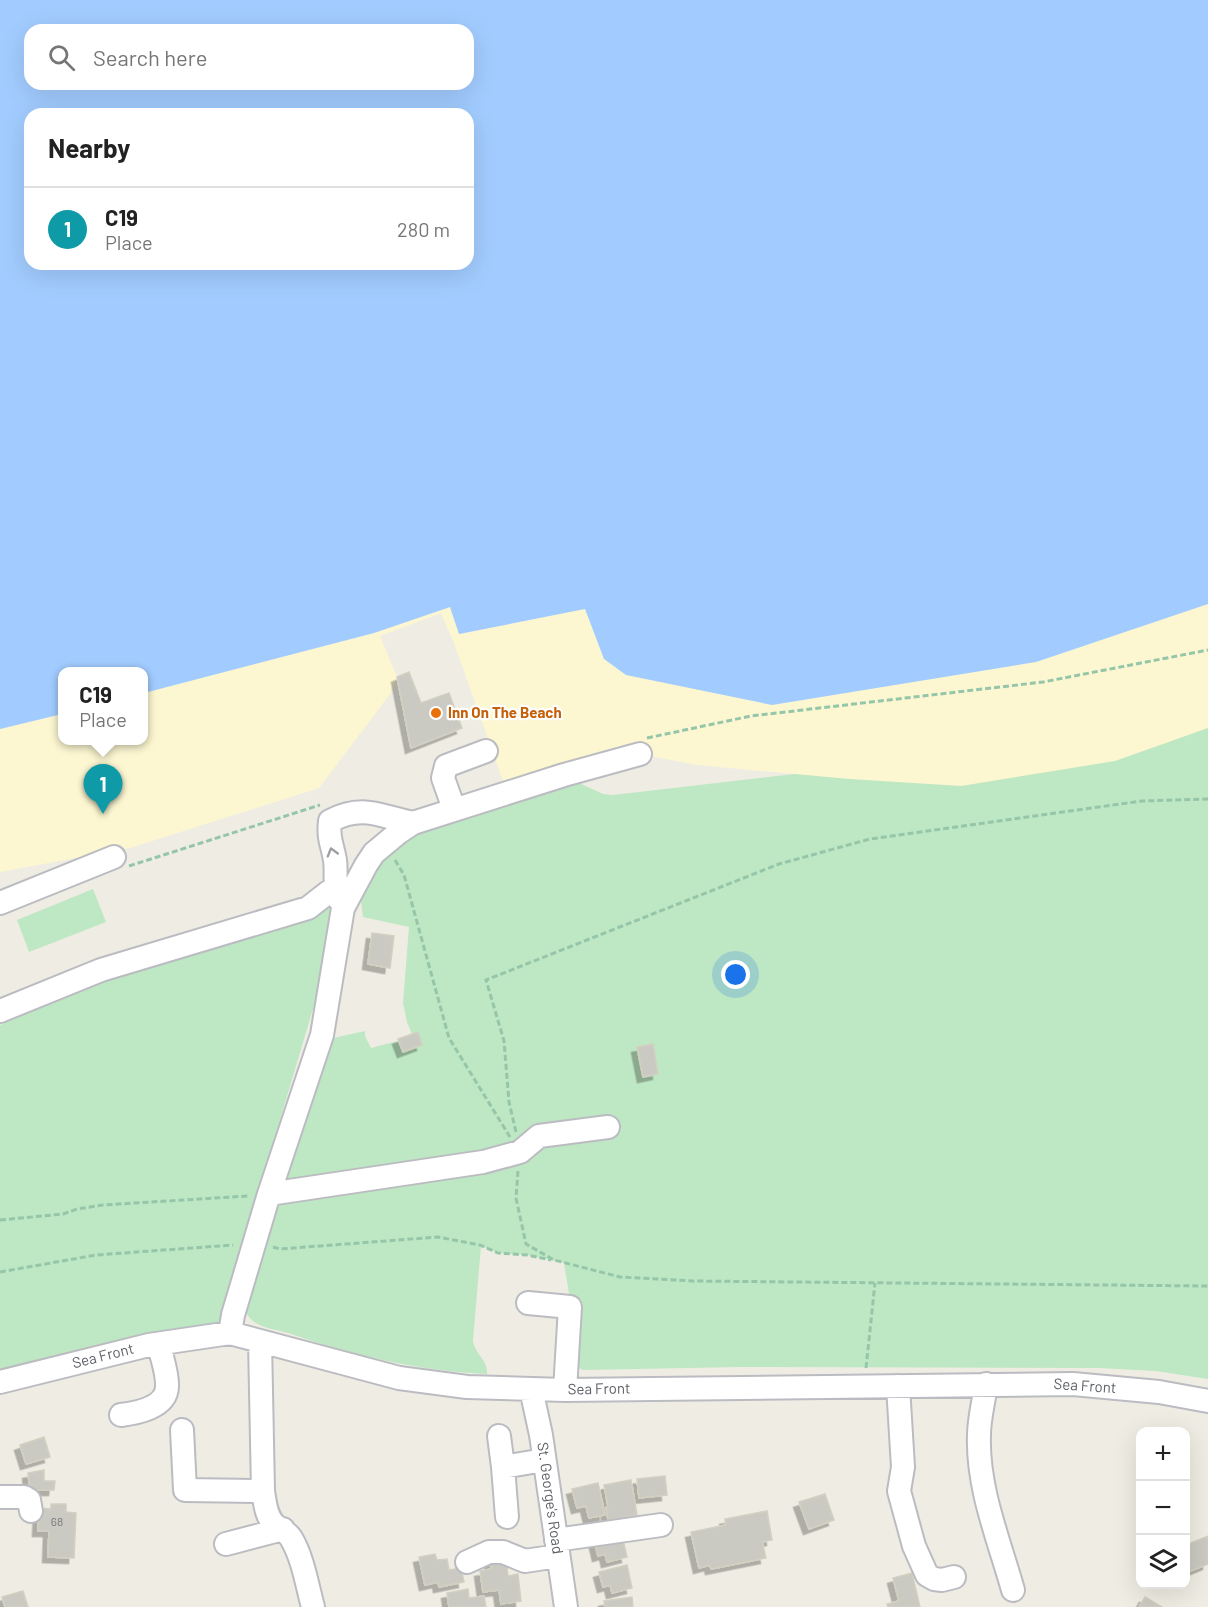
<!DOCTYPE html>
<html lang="en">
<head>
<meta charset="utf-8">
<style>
  body { margin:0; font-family:Barlow,sans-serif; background:#f2f2f2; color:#222 }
  .controls { position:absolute; right:18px; bottom:18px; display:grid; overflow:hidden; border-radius:12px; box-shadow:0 6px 24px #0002 }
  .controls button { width:54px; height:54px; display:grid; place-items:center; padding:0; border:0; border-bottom:2px solid #e0e0e0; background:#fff; color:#222; font:30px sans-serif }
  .you { position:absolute; left:736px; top:975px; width:21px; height:21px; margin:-15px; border:4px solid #fff; border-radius:50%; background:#1a73e8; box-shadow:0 0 0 9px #1a73e833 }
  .badge { display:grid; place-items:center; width:39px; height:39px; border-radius:50%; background:#ea580c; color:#fff; font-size:20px; font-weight:700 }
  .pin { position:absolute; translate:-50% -50px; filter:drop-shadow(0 2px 3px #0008) }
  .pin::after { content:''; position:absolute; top:32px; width:21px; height:18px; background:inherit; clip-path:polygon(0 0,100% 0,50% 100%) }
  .popup { position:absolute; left:58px; top:667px; width:90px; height:78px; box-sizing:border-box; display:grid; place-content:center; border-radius:12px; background:#fff; filter:drop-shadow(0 2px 4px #0005); font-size:20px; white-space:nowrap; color:#767676 }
  .popup b { font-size:22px; color:#222 }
  .popup::after { content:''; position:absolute; left:50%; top:100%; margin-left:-12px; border:12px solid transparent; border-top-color:#fff }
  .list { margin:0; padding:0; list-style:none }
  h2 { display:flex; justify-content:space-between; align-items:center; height:78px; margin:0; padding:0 24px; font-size:26px }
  h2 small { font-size:20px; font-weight:400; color:#767676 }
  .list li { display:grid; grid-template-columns:39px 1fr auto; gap:18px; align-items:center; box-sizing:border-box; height:84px; padding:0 24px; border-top:2px solid #e0e0e0 }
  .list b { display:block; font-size:22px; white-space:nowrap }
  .list p { margin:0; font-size:20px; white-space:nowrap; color:#767676 }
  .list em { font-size:20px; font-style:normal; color:#767676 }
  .icon { flex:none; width:33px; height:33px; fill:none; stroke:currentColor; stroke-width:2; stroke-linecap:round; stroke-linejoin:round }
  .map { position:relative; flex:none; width:1208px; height:1607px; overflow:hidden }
  .search { position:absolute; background:#fff; box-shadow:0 6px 24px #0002; left:24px; top:24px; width:450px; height:66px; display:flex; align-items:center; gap:15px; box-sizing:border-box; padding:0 21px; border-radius:18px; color:#767676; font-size:22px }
  .panel { position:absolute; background:#fff; box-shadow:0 6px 24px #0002; left:24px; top:108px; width:450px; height:162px; border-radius:18px }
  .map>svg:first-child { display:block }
</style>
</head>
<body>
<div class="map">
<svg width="1208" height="1607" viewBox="0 0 1208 1607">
  <defs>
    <filter id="shadow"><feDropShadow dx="-5.5" dy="5.5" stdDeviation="0" flood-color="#0004"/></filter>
  </defs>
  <rect width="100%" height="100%" fill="#efede3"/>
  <!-- green -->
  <path fill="#bee7c3" d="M1208,726V1379L1156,1371L1099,1368L740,1367L583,1370L577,1367L570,1300L564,1263L527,1255L498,1253L481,1246L473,1340C474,1354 488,1359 487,1374C418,1371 352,1355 288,1333C277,1330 261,1328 253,1321C248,1317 245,1311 243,1306L329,1039L365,1031V1036L371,1048L398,1041L403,1051L417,1046L407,1022L403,1003L409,927L363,917L361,900L362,893L375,865L416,834L577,782L603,794L613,795Z
    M93,889L106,922L29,952L17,920Z
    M308,908H343L216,1335L0,1384V1025L154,954Z"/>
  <!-- sand -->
  <path fill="#fcf7d1" d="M1208,604V728L1115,761L961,786L850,779L697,765L614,749L504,784L454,643L441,613L380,636L397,677L390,694L319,788L130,848L0,872V729L62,714L63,740H144V693L374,633L451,607L460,634L585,608L604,659L1036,662Z"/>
  <!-- water -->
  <path fill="#a2ccff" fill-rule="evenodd" d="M0,0H1208V604L1036,662L772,705L626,675L604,659L585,609L459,634L450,607L374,633L144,693V672H63L62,714L0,729ZM30,30H468V84H30ZM30,114H468V264H30Z"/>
  <!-- building -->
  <path fill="#cbcac2" stroke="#d3d0c1" stroke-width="1.5" filter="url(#shadow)" d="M409,672L421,703L449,693L462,728L411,748L397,677Z
    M372,933L394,936L390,968L368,964Z
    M418,1032L422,1045L403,1052L398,1039Z
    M653,1044L658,1074L643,1077L637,1047Z
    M44,1437L50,1457L26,1464L20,1445Z
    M44,1470V1481H55L54,1490H30L28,1473Z
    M665,1476L667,1495L639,1498L637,1479Z
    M631,1480L637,1515L608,1520L606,1507L608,1506L604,1485Z
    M598,1483L605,1515L589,1518L586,1506L577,1508L572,1489Z
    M825,1494L834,1520L809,1529L799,1502Z
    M51,1504H66V1512L76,1513L74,1558L48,1557L49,1531H38L39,1508L51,1509Z
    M767,1511L772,1540L762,1542L766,1558L711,1569L710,1565L699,1568L691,1532L726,1525L725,1519Z
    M622,1536L627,1557L607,1562L605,1554L598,1556L594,1539Z
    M1208,1536V1564L1186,1573V1545Z
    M435,1554L437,1560L447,1559L449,1570L461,1568L464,1582L439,1587L438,1582L425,1585L419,1557Z
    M506,1559L508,1576L518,1574L521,1601L501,1604L499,1590L483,1592L480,1571L491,1569L490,1561Z
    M627,1565L632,1588L612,1593L610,1585L603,1587L599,1572Z
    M912,1573L920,1607H888L887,1604L899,1601L893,1578Z
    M468,1589L469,1598L484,1596L486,1607H449L447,1593Z
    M23,1591L28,1607H5L2,1597Z
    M632,1597L633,1607H605L604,1601Z
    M1145,1597L1162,1607H1139Z"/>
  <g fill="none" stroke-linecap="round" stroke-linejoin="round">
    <!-- minor casing -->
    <g stroke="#bbbcc2" stroke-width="26">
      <path id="minor" d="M454,809L443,778L446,766L486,751
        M339,899C333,882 337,875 335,860C332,843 328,839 330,821C363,804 379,816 413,823
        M0,903L114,857
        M0,1011L101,970L308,908L335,887
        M269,1194L483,1162L520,1152L539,1136L608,1127
        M528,1303L570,1307L565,1390
        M230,1333L233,1315L269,1194L322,1035L343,908L366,865L374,853L398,833L413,823L564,775L640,754
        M260,1341L263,1491C265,1503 266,1518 276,1526C282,1530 287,1532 291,1538C303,1558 307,1585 313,1607
        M0,1382L149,1345L230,1333L399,1378L467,1387L565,1390L1073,1384L1159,1392L1208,1401
        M986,1384C984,1401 979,1418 979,1435C977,1488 999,1540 1013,1590
        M898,1386L903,1467L899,1491L914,1546L927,1575L934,1579L942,1580L954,1577
        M531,1389L541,1435L566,1607
        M121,1415C136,1413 166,1408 167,1387C168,1373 161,1357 159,1344
        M182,1430L185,1490L263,1491
        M499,1436L503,1467L544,1460
        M503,1467L507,1517
        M0,1497H24L29,1500L31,1511
        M556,1540L661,1525
        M226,1544L283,1529
        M467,1562L489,1552H503L525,1561L558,1556"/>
    </g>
    <!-- path -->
    <path stroke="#96c6a9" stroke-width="3" stroke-dasharray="6 3" stroke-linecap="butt" d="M647,738L751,716L1043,682L1208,650
      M395,860L404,875L449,1038L510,1137
      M129,866L320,805
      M516,1132L509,1102L504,1041L486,980L779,864L870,839L1142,801L1208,799
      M518,1171L516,1198L526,1244L554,1260L620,1277L693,1281L1208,1286
      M0,1220L63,1214L77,1209L103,1205L248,1196
      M273,1247L280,1249L438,1237L480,1245L498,1253L527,1255L551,1260
      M0,1272L96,1255L233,1245
      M866,1368L875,1283"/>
    <!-- minor -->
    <use href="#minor" stroke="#fff" stroke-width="22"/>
  </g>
  <!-- one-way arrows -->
  <defs><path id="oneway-chevron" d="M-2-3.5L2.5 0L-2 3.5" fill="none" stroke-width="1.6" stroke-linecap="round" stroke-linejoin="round" transform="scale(1.5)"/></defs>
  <use stroke="#9d9ea2" href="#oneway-chevron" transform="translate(332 852) rotate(-106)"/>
  <!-- markers -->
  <circle fill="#e8710a" stroke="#fff" stroke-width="2" cx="436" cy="713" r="6"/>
  <g text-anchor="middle" stroke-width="4.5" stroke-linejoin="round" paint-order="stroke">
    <!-- number labels -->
    <g font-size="12" fill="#77797c">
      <text x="57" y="1526">68</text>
    </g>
    <!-- food labels -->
    <g font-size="15" font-weight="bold" fill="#c56008" stroke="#fff" text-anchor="start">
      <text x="448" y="718">Inn On The Beach</text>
    </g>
    <!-- street labels -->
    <g font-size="15" fill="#5b5e64" stroke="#fff">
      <text transform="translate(103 1356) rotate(-14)" y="5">Sea Front</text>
      <text transform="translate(1085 1386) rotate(4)" y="5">Sea Front</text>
      <text transform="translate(599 1389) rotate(-1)" y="5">Sea Front</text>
      <text transform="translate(550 1498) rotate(82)" y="5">St. George's Road</text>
    </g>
  </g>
</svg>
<div class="controls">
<button>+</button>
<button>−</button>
<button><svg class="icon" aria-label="layers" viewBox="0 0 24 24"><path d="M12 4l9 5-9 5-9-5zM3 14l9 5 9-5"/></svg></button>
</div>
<div class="you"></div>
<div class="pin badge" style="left:103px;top:814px;background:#0f9aa8">1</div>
<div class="popup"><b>C19</b>Place</div>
<div class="search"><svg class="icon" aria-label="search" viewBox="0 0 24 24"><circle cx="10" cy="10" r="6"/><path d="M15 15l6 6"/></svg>Search here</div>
<section class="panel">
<h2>Nearby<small></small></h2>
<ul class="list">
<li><span class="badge" style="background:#0f9aa8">1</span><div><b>C19</b><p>Place</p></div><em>280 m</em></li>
</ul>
</section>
</div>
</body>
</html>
